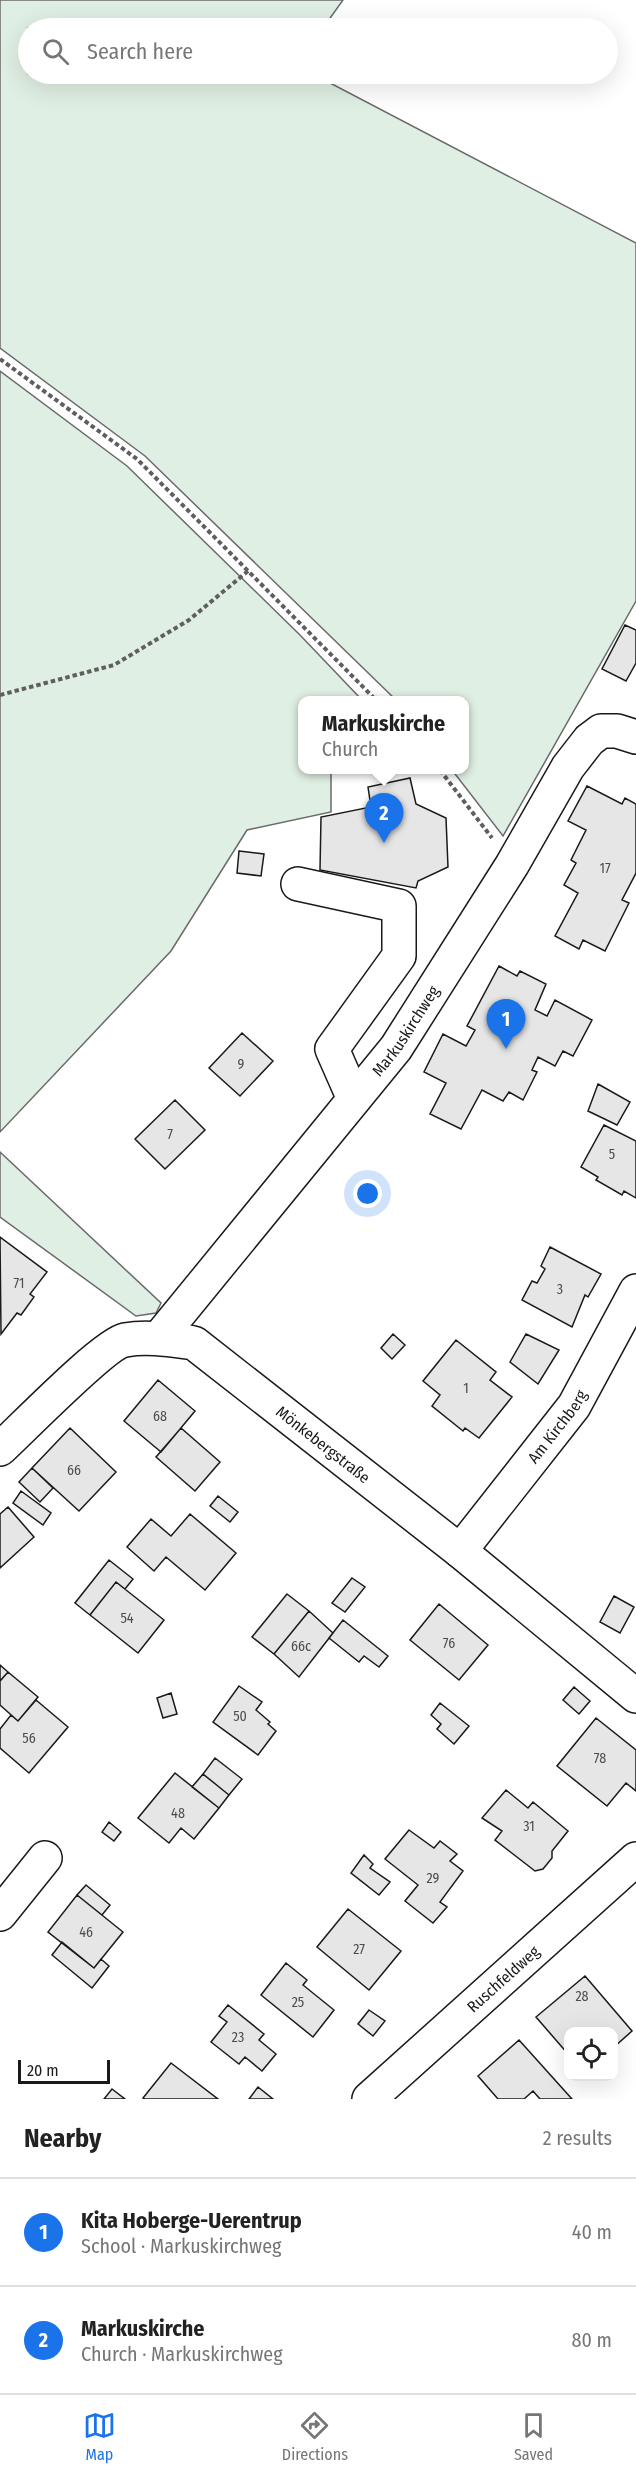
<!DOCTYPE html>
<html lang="en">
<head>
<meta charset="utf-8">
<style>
  body { margin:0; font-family:"Fira Sans Condensed",sans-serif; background:#f2f2f2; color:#222 }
  .controls { position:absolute; right:18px; bottom:18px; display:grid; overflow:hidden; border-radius:12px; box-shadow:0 6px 24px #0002 }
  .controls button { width:54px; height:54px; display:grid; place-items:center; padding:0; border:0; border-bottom:2px solid #e0e0e0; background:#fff; color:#222; font:30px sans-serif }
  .scale { position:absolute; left:18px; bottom:15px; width:92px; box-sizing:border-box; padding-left:6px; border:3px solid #1a1a1a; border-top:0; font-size:16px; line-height:21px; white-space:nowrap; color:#1a1a1a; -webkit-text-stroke:4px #fff; paint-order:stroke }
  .you { position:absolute; left:368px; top:1194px; width:21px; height:21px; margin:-15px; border:4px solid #fff; border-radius:50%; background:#1a73e8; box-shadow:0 0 0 9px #1a73e833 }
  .badge { display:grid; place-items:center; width:39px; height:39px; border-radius:50%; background:#1a73e8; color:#fff; font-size:20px; font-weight:700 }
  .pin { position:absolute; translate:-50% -50px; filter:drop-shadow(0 2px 3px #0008) }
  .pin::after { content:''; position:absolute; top:32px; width:21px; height:18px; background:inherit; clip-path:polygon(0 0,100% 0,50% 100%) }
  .popup { position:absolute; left:298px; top:696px; width:171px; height:78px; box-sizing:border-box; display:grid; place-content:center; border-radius:12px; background:#fff; filter:drop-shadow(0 2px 4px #0005); font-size:20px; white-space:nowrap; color:#767676 }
  .popup b { font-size:22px; color:#222 }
  .popup::after { content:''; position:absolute; left:50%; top:100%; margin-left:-12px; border:12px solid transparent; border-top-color:#fff }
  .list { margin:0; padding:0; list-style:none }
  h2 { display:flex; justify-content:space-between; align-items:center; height:78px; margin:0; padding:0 24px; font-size:26px }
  h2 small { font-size:20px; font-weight:400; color:#767676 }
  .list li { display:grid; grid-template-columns:39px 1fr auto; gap:18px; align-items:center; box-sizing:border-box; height:108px; padding:0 24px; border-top:2px solid #e0e0e0 }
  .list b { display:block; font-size:22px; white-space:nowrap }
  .list p { margin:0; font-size:20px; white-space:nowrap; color:#767676 }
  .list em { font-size:20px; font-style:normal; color:#767676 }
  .icon { flex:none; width:33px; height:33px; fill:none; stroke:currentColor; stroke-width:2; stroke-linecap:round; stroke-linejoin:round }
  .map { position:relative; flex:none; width:636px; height:2099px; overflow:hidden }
  .search { position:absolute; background:#fff; box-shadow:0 6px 24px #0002; left:18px; right:18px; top:18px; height:66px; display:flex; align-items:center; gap:15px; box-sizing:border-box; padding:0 21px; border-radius:33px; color:#767676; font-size:22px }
  .sheet { height:294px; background:#fff }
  nav { display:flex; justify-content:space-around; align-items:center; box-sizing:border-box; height:84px; border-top:2px solid #e0e0e0; background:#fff; font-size:16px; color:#767676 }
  nav a { display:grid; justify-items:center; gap:3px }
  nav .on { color:#1a73e8 }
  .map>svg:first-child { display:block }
</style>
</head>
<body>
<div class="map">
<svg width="636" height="2099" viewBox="0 0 636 2099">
  <rect width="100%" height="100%" fill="#fff"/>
  <!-- green -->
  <path fill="#e0efe3" stroke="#6a6a6a" stroke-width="1.5" d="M0,0H343L323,28H28V74H313L636,243V601L503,836L452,770H465V700H396L145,456L0,348Z
    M0,371L127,466L300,635L362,700H303V770H331V812L247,830L171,951L0,1132Z
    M0,1152L161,1303L156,1313L136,1316L0,1217Z"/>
  <!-- building -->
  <path fill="#e6e6e6" stroke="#1a1a1a" stroke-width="1.5" d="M625,625L636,630V663L626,681L602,669Z
    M410,778L416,804L446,818L448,867L418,881L416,888L320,870L321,817L371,807L368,787Z
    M587,786L622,804L625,798L636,804V873L622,900L629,903L605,951L583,940L579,949L555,936L578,893L564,885L576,863L571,860L586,830L568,821Z
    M239,851L264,854L261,876L237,873Z
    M499,966L517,976L520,971L546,984L535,1010L547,1016L555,1000L592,1020L573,1056L563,1051L555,1066L538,1057L532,1070L537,1072L523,1100L509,1092L503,1101L482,1090L461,1129L430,1114L446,1083L424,1072L443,1034L466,1046L475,1030L467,1026Z
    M242,1033L273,1061L240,1096L209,1068Z
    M598,1084L630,1102L617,1125L588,1111Z
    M175,1100L205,1130L165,1169L135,1139Z
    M604,1125L636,1141V1198L624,1191L622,1195L596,1180L598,1177L581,1167Z
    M0,1237L47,1272L30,1294L34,1297L21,1315L17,1313L1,1334Z
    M550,1247L601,1274L588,1297L585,1295L572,1327L522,1300L532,1281L537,1283L545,1269L541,1266Z
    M393,1334L405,1345L392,1359L381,1348Z
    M526,1334L559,1350L538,1384L510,1362Z
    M456,1340L496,1372L490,1380L512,1397L479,1438L465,1428L463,1431L432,1406L440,1395L423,1381Z
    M158,1380L195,1411L161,1452L124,1421Z
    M70,1428L116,1472L79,1511L32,1468Z
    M181,1428L220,1462L195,1491L156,1457Z
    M32,1468L53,1488L40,1502L19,1482Z
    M21,1491L51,1513L43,1525L13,1503Z
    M218,1496L238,1512L230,1522L210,1506Z
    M8,1507L34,1537L0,1568V1514Z
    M190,1514L236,1553L205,1590L166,1557L154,1571L127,1547L151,1519L171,1536Z
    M109,1560L133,1579L125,1589L116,1582L90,1615L75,1603Z
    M352,1578L365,1587L345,1612L332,1603Z
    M116,1582L164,1620L138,1653L90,1615Z
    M287,1594L309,1611L274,1654L252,1637Z
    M614,1596L634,1607L620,1633L600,1622Z
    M439,1604L488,1645L459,1680L410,1640Z
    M309,1611L333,1633L299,1677L274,1654Z
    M343,1620L388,1656L379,1667L364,1656L359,1662L329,1638Z
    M0,1665L8,1672L0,1681Z
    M8,1672L38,1697L18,1721L0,1705V1681Z
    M239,1686L262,1702L256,1710L270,1722L268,1724L276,1731L258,1755L213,1722Z
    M574,1687L590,1701L579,1714L563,1700Z
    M171,1693L177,1714L163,1718L157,1698Z
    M36,1700L68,1727L29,1773L0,1748V1729L11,1715L18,1721Z
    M440,1703L469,1726L454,1744L437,1729L441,1724L431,1715Z
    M596,1718L636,1750V1791L626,1783L607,1806L557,1766Z
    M215,1758L242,1779L229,1795L203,1774Z
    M175,1773L219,1808L194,1839L181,1828L169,1843L138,1818Z
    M203,1774L229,1795L219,1808L192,1787Z
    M506,1790L528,1808L533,1802L568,1831L552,1851V1858L543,1869L535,1871L495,1840L502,1831L482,1818Z
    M109,1822L121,1832L114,1841L102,1832Z
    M409,1830L434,1848L440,1841L457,1854L450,1861L463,1871L440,1902L447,1907L433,1923L405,1901L418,1885L385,1859Z
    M364,1855L373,1864L370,1868L390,1882L379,1895L351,1873Z
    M86,1885L110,1905L102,1915L77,1895Z
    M77,1895L123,1932L94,1968L48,1932Z
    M348,1909L401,1951L369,1990L317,1947Z
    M62,1942L94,1968L101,1959L109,1966L92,1988L52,1955Z
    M286,1963L307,1980L303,1985L334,2010L313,2037L261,1995Z
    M585,1976L632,2031L614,2047V2032H568V2054L536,2017Z
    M228,2005L264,2034L259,2040L276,2054L262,2071L245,2057L239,2064L211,2042L227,2022L219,2016Z
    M369,2010L385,2021L373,2036L358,2024Z
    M519,2040L572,2099H540L533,2091L524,2099H498L478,2076Z
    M171,2063L218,2099H145L143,2098Z
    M258,2087L273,2099H249Z
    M112,2089L125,2099H104Z"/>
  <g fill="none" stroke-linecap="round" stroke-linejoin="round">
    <!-- minor casing -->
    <g stroke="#1a1a1a" stroke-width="36">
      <g id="minor">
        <path d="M298,884L399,906V956L332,1049L354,1099"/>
        <path id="s1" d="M159,1338L396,1048L512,865L568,767L589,740L601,731H617L636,737"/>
        <path id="s2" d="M0,1449C21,1430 104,1344 125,1340C148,1336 171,1340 194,1343L460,1551L636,1696"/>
        <path id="s3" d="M460,1551L574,1406L636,1291"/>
        <path d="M0,1914L45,1858"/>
        <path id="s4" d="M369,2099L636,1859"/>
      </g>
    </g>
    <!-- path -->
    <path stroke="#5f5f5f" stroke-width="4" stroke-dasharray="4.5 3" stroke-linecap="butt" d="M0,359L137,459L376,700
      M0,695L114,665L189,620L248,571
      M440,770L492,838"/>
    <!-- minor -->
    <use href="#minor" stroke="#fff" stroke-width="33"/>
  </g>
  <g text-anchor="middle" stroke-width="4.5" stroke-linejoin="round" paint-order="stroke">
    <!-- number labels -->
    <g font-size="14" fill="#4d4d4d">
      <text x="605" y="873">17</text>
      <text x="241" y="1069">9</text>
      <text x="170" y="1139">7</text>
      <text x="612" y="1159">5</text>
      <text x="19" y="1288">71</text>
      <text x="560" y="1294">3</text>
      <text x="466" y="1393">1</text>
      <text x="160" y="1421">68</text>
      <text x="74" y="1475">66</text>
      <text x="127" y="1623">54</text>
      <text x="449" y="1648">76</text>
      <text x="301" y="1651">66c</text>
      <text x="240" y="1721">50</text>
      <text x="29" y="1743">56</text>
      <text x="600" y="1763">78</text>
      <text x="178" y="1818">48</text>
      <text x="529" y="1831">31</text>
      <text x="433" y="1883">29</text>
      <text x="86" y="1937">46</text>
      <text x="359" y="1954">27</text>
      <text x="582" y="2001">28</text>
      <text x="298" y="2007">25</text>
      <text x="238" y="2042">23</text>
    </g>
    <!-- street labels -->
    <g font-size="16" fill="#1a1a1a" stroke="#fff">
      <text dy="6" stroke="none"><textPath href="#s1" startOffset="394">Markuskirchweg</textPath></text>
      <text dy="6" stroke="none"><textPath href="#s3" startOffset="158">Am Kirchberg</textPath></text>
      <text dy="6" stroke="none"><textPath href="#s2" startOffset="400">Mönkebergstraße</textPath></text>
      <text dy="6" stroke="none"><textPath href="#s4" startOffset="180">Ruschfeldweg</textPath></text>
    </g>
  </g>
</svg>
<div class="controls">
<button><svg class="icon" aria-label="locate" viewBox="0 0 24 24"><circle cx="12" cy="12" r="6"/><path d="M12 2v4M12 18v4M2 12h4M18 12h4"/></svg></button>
</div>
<div class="scale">20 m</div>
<div class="you"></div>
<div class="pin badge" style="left:506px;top:1049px">1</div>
<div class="pin badge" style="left:384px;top:843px">2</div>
<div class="popup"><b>Markuskirche</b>Church</div>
<div class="search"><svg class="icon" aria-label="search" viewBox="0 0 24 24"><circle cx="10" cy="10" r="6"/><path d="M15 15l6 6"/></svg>Search here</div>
</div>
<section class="sheet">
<h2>Nearby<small>2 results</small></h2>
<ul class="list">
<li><span class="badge">1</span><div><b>Kita Hoberge-Uerentrup</b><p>School · Markuskirchweg</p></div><em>40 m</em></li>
<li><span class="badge">2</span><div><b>Markuskirche</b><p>Church · Markuskirchweg</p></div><em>80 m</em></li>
</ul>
</section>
<nav>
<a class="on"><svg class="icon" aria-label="map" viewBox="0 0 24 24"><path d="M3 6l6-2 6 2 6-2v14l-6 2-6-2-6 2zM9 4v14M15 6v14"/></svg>Map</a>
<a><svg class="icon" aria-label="directions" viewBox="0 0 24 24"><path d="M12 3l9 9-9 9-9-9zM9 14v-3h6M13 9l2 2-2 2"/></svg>Directions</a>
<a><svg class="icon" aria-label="saved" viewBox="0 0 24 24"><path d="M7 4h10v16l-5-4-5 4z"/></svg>Saved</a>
</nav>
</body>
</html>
